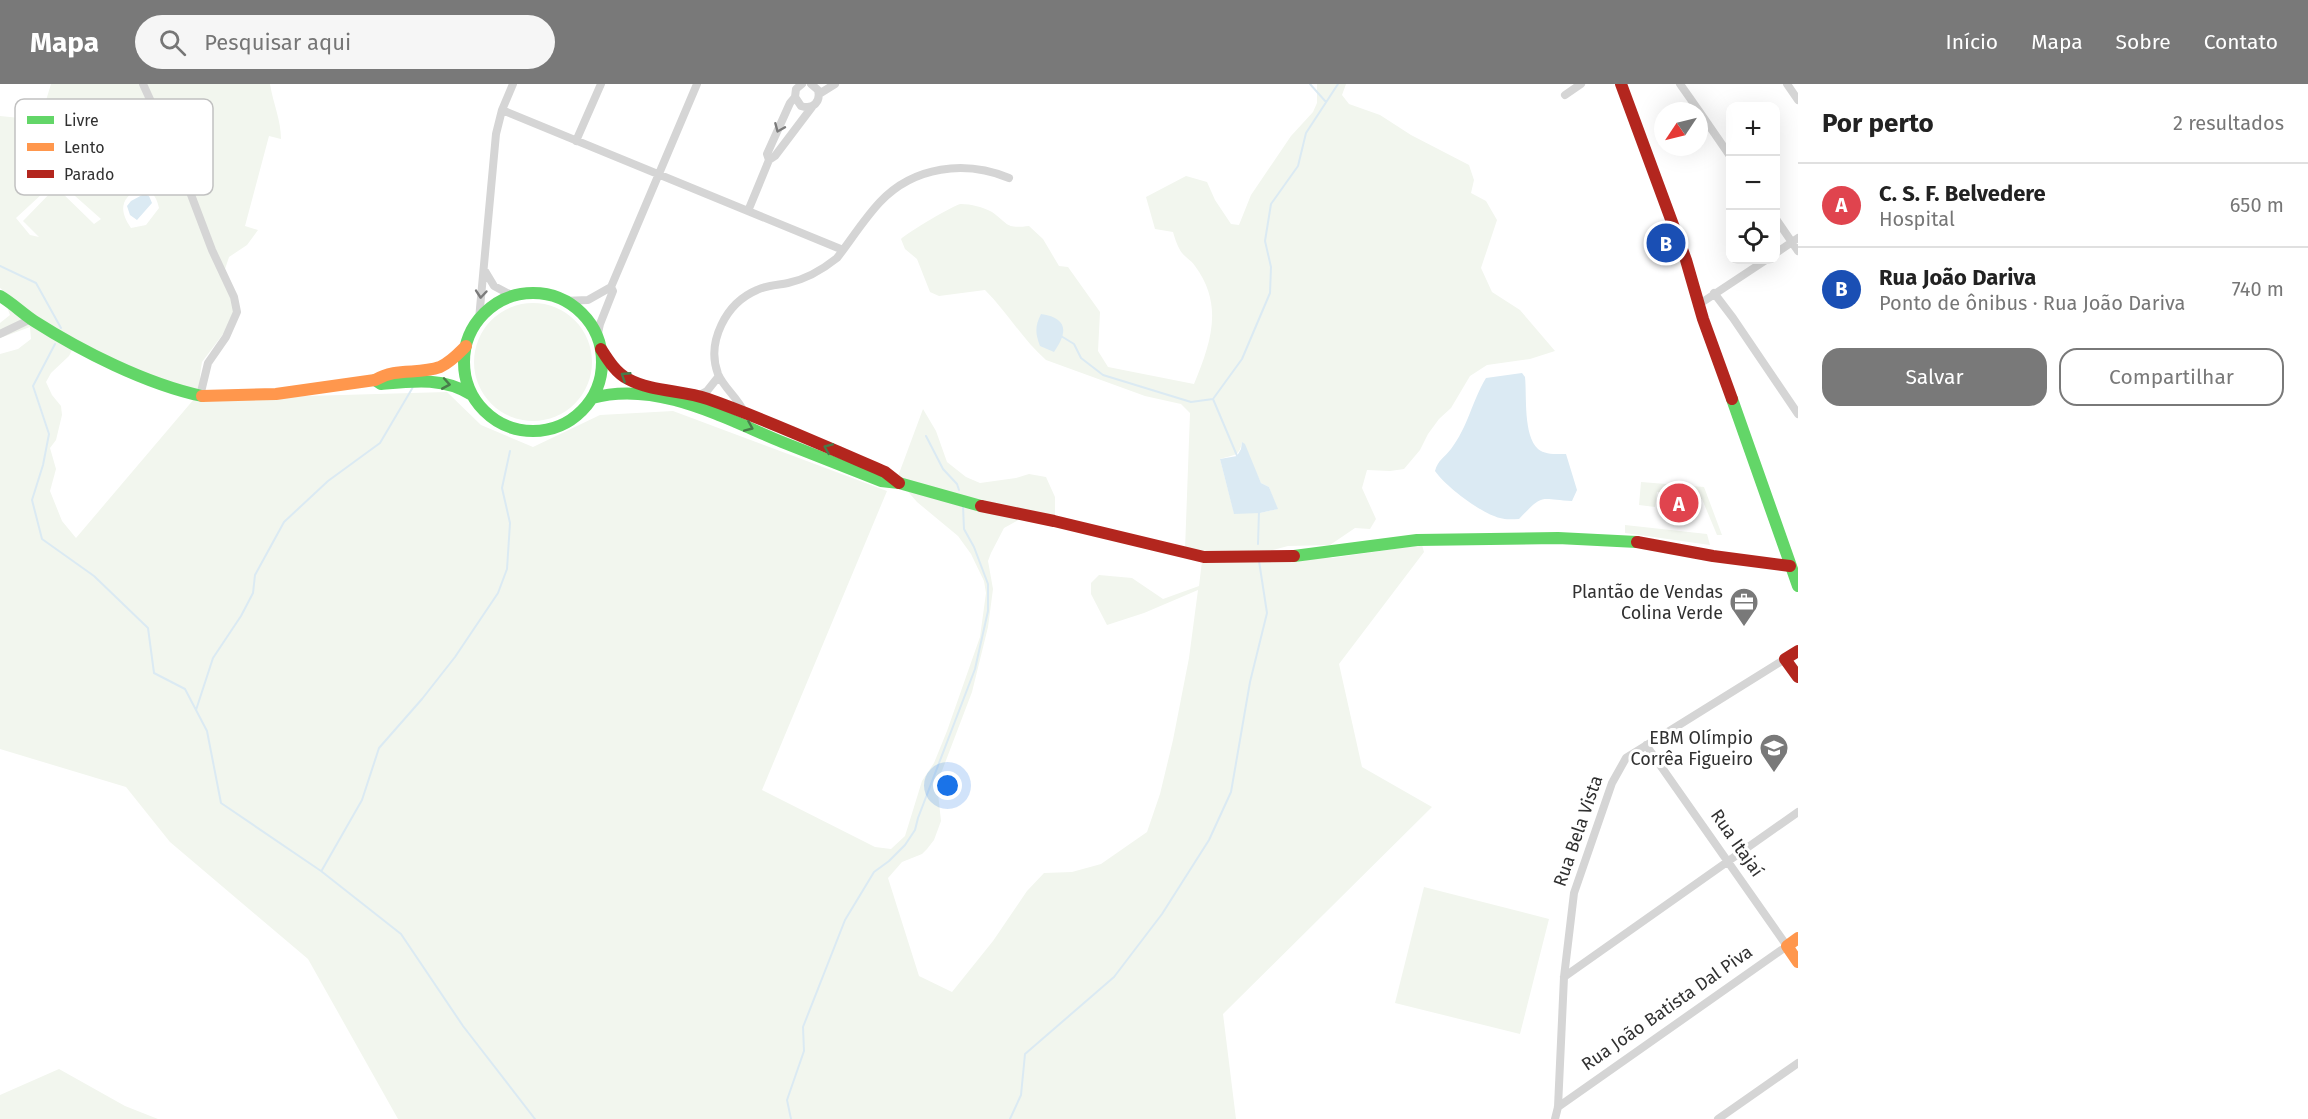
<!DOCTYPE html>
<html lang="pt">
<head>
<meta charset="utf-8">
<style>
  body { margin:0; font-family:"Fira Sans",sans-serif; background:#f6f6f6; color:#222 }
  .controls { position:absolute; right:18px; top:18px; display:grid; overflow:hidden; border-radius:12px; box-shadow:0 6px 24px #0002 }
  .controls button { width:54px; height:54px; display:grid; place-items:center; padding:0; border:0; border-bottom:2px solid #e0e0e0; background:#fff; color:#222; font:30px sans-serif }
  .compass { position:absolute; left:1654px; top:18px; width:54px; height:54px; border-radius:50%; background:#fff; box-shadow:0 6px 24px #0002; rotate:235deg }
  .you { position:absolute; left:948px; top:702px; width:21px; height:21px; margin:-15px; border:4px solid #fff; border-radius:50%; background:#1a73e8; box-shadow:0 0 0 9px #1a73e833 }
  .badge { display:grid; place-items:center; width:39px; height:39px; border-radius:50%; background:#797979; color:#fff; font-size:20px; font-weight:700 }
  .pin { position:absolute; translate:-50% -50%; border:3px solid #fff; box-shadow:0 2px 6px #0006 }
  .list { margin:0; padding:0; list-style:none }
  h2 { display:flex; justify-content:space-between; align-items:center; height:78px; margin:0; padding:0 24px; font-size:26px }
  h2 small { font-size:20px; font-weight:400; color:#767676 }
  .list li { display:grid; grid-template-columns:39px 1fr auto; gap:18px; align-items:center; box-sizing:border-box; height:84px; padding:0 24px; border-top:2px solid #e0e0e0 }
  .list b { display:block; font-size:22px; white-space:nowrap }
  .list p { margin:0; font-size:20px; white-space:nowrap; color:#767676 }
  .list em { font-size:20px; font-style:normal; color:#767676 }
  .actions { display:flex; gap:12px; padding:18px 24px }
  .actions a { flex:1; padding:14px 0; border:2px solid #797979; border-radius:18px; text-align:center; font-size:21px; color:#797979 }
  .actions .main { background:#797979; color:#fff }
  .icon { flex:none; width:33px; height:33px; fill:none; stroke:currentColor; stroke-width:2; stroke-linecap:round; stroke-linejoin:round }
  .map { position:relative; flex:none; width:1798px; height:1035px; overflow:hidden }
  header { display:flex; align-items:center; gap:36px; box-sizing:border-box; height:84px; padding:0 30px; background:#797979; color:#fff }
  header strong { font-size:28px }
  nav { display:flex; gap:33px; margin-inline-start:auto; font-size:21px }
  .search { width:420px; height:54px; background:#f6f6f6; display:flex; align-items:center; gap:15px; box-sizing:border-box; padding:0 21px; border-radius:33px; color:#767676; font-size:22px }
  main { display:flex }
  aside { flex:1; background:#fff }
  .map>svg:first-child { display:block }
</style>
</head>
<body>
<header>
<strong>Mapa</strong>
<div class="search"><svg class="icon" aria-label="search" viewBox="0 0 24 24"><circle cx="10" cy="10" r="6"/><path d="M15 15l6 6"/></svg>Pesquisar aqui</div>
<nav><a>Início</a><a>Mapa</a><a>Sobre</a><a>Contato</a></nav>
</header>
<main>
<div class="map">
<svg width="1798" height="1035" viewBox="0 0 1798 1035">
  <rect width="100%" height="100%" fill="#fff"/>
  <!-- green -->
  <path fill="#f2f6ee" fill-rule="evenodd" d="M51,0H270C273,19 281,36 281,55L269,52L245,142L258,146L247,161L229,173L224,188L235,212L232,238L202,278L200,291L201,315L447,308L481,341L533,363L600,331L673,327L887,407L762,706L875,763L891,765L905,752L922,697L934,679L947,647L980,553L986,509L984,497L971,470L958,452L917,418L897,395L923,325L936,347L947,378L966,393L980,399L1016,394L1029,390L1046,393L1055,413V434L1020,435L1004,444L991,469L988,477L993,505L988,543L972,608L937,700L941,737L934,756L927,765L922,770L902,778L888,794L919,892L952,908L993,857L1027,807L1044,789L1072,788L1101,780L1147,748L1160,710L1173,656L1189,574L1198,506L1144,529L1107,541L1091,510V499L1099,491L1132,494L1163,515L1199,502L1203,469L1185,466L1190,329L1181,320L1145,312L1046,276C1023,256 1007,228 985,206L939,212L930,208L917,175L905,165L901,155C907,149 955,120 961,120C971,120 983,123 992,128C1009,140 1005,145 1029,142L1043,155L1059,182L1068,183L1100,228L1098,267L1108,283L1194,300C1211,259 1224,221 1195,182C1192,177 1186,174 1182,169C1178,164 1175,155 1173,148L1155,145L1146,113L1186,92L1207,98L1215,116L1231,140L1239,141L1251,111L1291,52L1313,28L1317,19V0H1346L1342,11L1349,20L1380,31L1411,51L1469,81L1474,96L1471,109L1486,117L1497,136L1481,184L1492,208L1520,226L1555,267L1530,275L1487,281L1470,292L1451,324L1439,335L1428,350L1420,366L1404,385L1390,387L1367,386L1362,404L1376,435L1370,445L1355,444L1330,461L1288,462L1269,467H1288L1332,474L1422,461L1424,468L1339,580L1362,683L1432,723L1223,930L1236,1035H398L308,875L170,758L126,703L0,665V270L18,265L31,255L30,243L0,254V239L10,231L6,220L0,215V206L19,218L0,204V32L40,36ZM57,96L101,135L94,140L56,103L23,137L39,153L30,151L16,134ZM140,104C152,107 156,111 159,124L146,141L131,144C119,127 120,114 140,104ZM76,258L159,297L200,308L76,454L62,437L50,407L56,385L50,364L56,356L62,331L61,322L52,311L46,298L51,289L69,272ZM1242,358L1261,399L1269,403L1277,425L1260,429H1234L1220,375C1232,371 1240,373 1242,358Z
    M474 278a59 59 0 1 1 118 0a59 59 0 1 1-118 0Z
    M1641,398L1704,403L1722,451H1717L1702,415L1666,412V409L1657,408L1655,423L1639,421Z
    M1625,441L1707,450L1710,461L1625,449Z
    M1424,803L1549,835L1520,950L1395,919Z
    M59,985L125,1022L158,1035H0V1011Z"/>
  <!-- water -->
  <path fill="#dbeaf3" d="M144,110L149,112L152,119L137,136L130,131L127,122L131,117Z
    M1041,230C1068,234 1068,248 1054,268L1040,262C1035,249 1035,242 1041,230Z
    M1522,289L1525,293C1527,312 1523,351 1538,365C1545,371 1557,370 1566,370L1577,406L1572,417C1538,415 1544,409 1519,435C1513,435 1506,436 1500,434C1482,430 1445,402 1435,387C1438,376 1444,374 1451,365C1468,343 1472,317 1486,294Z
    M1242,358L1245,360L1261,399L1269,403L1278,425L1260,429L1234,430L1220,375L1237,372L1241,365Z"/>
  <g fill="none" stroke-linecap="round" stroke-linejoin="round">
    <!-- stream -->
    <path stroke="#dbeaf3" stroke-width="2" d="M1310,0L1326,18
      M0,182L36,199L61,244
      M1061,252L1074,260L1081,274L1103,291L1191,318L1213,315
      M55,260L33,302L49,350L43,381L32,416L42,455L94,492L148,544L154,589L185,605L207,647L221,719L321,787L401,850L463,942L535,1035
      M926,352L943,385L957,400L959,406
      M1238,374L1213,315L1242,275L1270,209L1271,183L1265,157L1271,120L1298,82L1306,49L1338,0
      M1258,460L1259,427
      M196,626L213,574L241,532L253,509L255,491L284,438L328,397L380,359L413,303
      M322,786L362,716L379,664L422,615L455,573L498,509L507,485L510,439L502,404L510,367
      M791,1035L787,1016L804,967L803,943L845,836L874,788L889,777L905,761L915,746L918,734L975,585L988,527V500L974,463L964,445L963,422
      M1010,1035L1021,1011L1025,970L1114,893L1162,830L1209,756L1231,708L1250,598L1267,529L1259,477"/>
    <!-- street -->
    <path stroke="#d5d5d5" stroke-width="8" d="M143,0L179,79L212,166L234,213L237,228L226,253L208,279L200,312
      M802,0L796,5L795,13L801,22C813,26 821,18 818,6L811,0
      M1680,0L1699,27
      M1787,0L1798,16
      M819,10L835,0
      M1565,11L1581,0
      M502,26L843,166
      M1699,27L1730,72
      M576,57L601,0
      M769,76L775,72L812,23
      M748,127L769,76L767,70L790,19L795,13
      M1776,135L1798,167
      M1776,169L1798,154
      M485,187L494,202L513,212
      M1714,209L1733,234L1798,330
      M563,217L588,216L611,203
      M1698,221L1766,176
      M479,235L496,50L502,26L513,0
      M0,250L31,235
      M597,254L600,240L613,207L611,203L697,0
      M698,312L707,307L719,292
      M744,328C738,314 724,304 718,290C706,258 726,219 757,206C767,201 778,201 788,199C807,195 822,186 837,174C851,156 864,135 880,118C914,82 965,76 1009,94
      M1564,893L1798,728
      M1558,1023L1787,862L1646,661
      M1555,1035L1558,1023L1564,893L1574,809L1612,699L1626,674L1785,575
      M1718,1035L1798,979"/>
    <!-- fast -->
    <path stroke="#63d668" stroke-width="12" d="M464 278a69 69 0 1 1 138 0a69 69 0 1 1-138 0Z
      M0,212C12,219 22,229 34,237C81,267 146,300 202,312
      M375,296L381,300C413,297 444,293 472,311
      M592,314C656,296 724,334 782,358C815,371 848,384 881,397L899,399L981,422
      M1732,315L1798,502
      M1294,472L1417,456L1558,454L1637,458"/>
    <!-- slow -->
    <path stroke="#ff974d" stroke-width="12" d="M202,312L276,310L375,296C397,283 417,291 440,283C451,278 458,270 466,262
      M1798,854L1787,862L1798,878"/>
    <!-- jam -->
    <path stroke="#b3261e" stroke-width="12" d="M1621,0L1686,176L1703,235L1732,315
      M601,265C608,276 616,289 628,295C652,308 682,306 708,315C768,336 826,363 885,388L899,399
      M981,422L1054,437L1204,473L1294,472
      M1637,458L1713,472L1790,482
      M1798,567L1785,575L1798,593"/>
  </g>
  <!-- one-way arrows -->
  <defs><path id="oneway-chevron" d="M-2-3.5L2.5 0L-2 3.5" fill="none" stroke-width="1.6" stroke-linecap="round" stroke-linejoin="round" transform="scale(1.5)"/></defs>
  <g stroke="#7b7b7b">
    <use href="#oneway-chevron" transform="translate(779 44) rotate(113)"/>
    <use href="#oneway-chevron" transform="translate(481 210) rotate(95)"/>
  </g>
  <g stroke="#487b4a">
    <use href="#oneway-chevron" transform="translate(625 292) rotate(-147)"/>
    <use href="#oneway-chevron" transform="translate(446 300) rotate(10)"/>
    <use href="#oneway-chevron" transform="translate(749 343) rotate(23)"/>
    <use href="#oneway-chevron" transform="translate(828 364) rotate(-157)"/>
  </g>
  <!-- icons -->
  <defs>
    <g id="office-pin" transform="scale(1.5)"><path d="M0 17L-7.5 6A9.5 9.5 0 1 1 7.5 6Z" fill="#797979" stroke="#fff"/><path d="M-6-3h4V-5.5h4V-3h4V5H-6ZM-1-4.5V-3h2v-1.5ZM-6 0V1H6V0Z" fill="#fff"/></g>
    <g id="school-pin" transform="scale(1.5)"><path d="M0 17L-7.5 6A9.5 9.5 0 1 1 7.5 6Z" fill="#797979" stroke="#fff"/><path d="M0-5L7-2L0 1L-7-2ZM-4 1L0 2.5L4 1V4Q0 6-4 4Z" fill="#fff"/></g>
  </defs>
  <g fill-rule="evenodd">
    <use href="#office-pin" x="1744" y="518"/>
    <use href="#school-pin" x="1774" y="664"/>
  </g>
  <g text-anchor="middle" stroke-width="6" stroke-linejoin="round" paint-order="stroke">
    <!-- poi labels -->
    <g font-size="18" fill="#313131" stroke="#fff" text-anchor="end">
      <text x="1723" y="514">Plantão de Vendas<tspan x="1723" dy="21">Colina Verde</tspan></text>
      <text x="1753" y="660">EBM Olímpio<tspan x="1753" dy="21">Corrêa Figueiro</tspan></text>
    </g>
    <!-- street labels -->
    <g font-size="18" fill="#313131" stroke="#fff">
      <text transform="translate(1578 747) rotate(-71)" y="6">Rua Bela Vista</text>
      <text transform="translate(1737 759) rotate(55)" y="6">Rua Itajaí</text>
      <text transform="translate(1667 924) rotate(-35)" y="6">Rua João Batista Dal Piva</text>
    </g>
  </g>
  <!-- legend -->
  <rect x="15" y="15" width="198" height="96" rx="9" fill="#fff" stroke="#c1c1c1" stroke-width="1.5"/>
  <rect x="27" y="32" width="27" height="8" fill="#63d668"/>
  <rect x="27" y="59" width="27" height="8" fill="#ff974d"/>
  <rect x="27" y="86" width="27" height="8" fill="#b3261e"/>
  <g font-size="16" fill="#313131">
    <text x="64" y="42">Livre</text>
    <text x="64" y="69">Lento</text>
    <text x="64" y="96">Parado</text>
  </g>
</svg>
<div class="controls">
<button>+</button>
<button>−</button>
<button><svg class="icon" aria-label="locate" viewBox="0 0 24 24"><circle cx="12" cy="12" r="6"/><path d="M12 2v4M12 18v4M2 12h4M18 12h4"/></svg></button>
</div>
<svg class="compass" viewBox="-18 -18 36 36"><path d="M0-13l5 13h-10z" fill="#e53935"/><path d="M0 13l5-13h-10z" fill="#767676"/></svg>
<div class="you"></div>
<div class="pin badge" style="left:1679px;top:419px;background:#e0444e">A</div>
<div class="pin badge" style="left:1666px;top:159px;background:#1a4fb4">B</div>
</div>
<aside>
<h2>Por perto<small>2 resultados</small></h2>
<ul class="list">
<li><span class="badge" style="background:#e0444e">A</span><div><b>C. S. F. Belvedere</b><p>Hospital</p></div><em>650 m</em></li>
<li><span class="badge" style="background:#1a4fb4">B</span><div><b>Rua João Dariva</b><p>Ponto de ônibus · Rua João Dariva</p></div><em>740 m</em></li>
</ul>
<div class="actions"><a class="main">Salvar</a><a>Compartilhar</a></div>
</aside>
</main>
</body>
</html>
